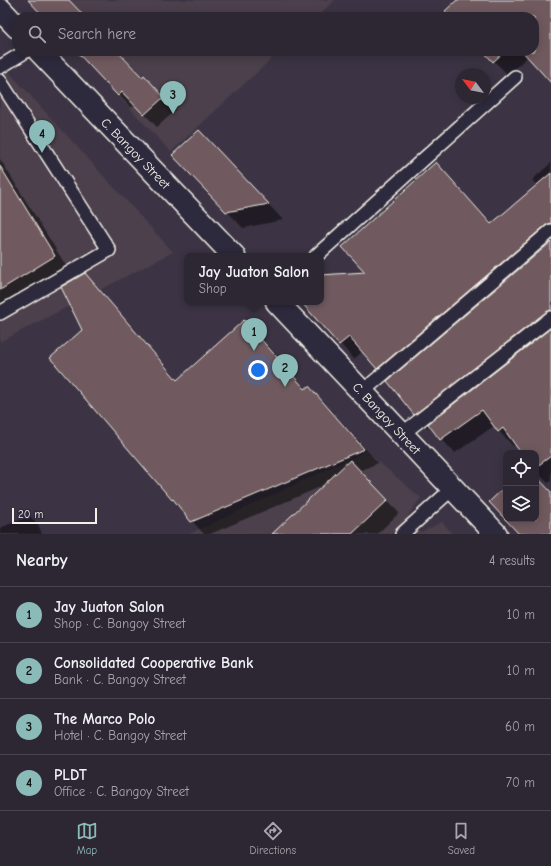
<!DOCTYPE html>
<html lang="en">
<head>
<meta charset="utf-8">
<style>
  body { margin:0; font-family:"Comic Neue",sans-serif; background:#352f3b; color:#f1f3f6 }
  .controls { position:absolute; right:12px; bottom:12px; display:grid; overflow:hidden; border-radius:8px; box-shadow:0 2px 10px #0003 }
  .controls button { width:36px; height:36px; display:grid; place-items:center; padding:0; border:0; border-bottom:1px solid #48444e; background:#2d2733; color:#f1f3f6; font:20px sans-serif }
  .compass { position:absolute; left:455px; top:68px; width:36px; height:36px; border-radius:50%; background:#2d2733; box-shadow:0 2px 10px #0003; rotate:302deg }
  .scale { position:absolute; left:12px; bottom:10px; width:85px; box-sizing:border-box; padding-left:4px; border:2px solid #f4f1e8; border-top:0; font-size:11px; line-height:14px; white-space:nowrap; color:#f4f1e8; -webkit-text-stroke:3px #2f2a3d; paint-order:stroke }
  .you { position:absolute; left:258px; top:370px; width:14px; height:14px; margin:-10px; border:3px solid #fff; border-radius:50%; background:#1a73e8; box-shadow:0 0 0 6px #1a73e833 }
  .badge { display:grid; place-items:center; width:26px; height:26px; border-radius:50%; background:#8bbbb9; color:#111; font-size:13px; font-weight:700 }
  .pin { position:absolute; translate:-50% -33px; filter:drop-shadow(0 1px 2px #0008) }
  .pin::after { content:''; position:absolute; top:21px; width:14px; height:12px; background:inherit; clip-path:polygon(0 0,100% 0,50% 100%) }
  .popup { position:absolute; left:184px; top:253px; width:140px; height:52px; box-sizing:border-box; display:grid; place-content:center; border-radius:8px; background:#2d2733; filter:drop-shadow(0 1px 3px #0005); font-size:13px; white-space:nowrap; color:#a7a5ac }
  .popup b { font-size:15px; color:#f1f3f6 }
  .popup::after { content:''; position:absolute; left:50%; top:100%; margin-left:-8px; border:8px solid transparent; border-top-color:#2d2733 }
  .list { margin:0; padding:0; list-style:none }
  h2 { display:flex; justify-content:space-between; align-items:center; height:52px; margin:0; padding:0 16px; font-size:17px }
  h2 small { font-size:13px; font-weight:400; color:#a7a5ac }
  .list li { display:grid; grid-template-columns:26px 1fr auto; gap:12px; align-items:center; box-sizing:border-box; height:56px; padding:0 16px; border-top:1px solid #48444e }
  .list b { display:block; font-size:15px; white-space:nowrap }
  .list p { margin:0; font-size:13px; white-space:nowrap; color:#a7a5ac }
  .list em { font-size:13px; font-style:normal; color:#a7a5ac }
  .icon { flex:none; width:22px; height:22px; fill:none; stroke:currentColor; stroke-width:2; stroke-linecap:round; stroke-linejoin:round }
  .map { position:relative; flex:none; width:551px; height:534px; overflow:hidden }
  .search { position:absolute; background:#2d2733; box-shadow:0 2px 10px #0003; left:12px; right:12px; top:12px; height:44px; display:flex; align-items:center; gap:10px; box-sizing:border-box; padding:0 14px; border-radius:16px; color:#a7a5ac; font-size:15px }
  .sheet { height:276px; background:#2d2733 }
  nav { display:flex; justify-content:space-around; align-items:center; box-sizing:border-box; height:56px; border-top:1px solid #48444e; background:#2d2733; font-size:11px; color:#a7a5ac }
  nav a { display:grid; justify-items:center; gap:2px }
  nav .on { color:#8bbbb9 }
  .map>svg:first-child { display:block }
</style>
</head>
<body>
<div class="map">
<svg width="551" height="534" viewBox="0 0 551 534">
  <rect width="100%" height="100%" fill="#3c3444"/>
  <filter id="ink" filterUnits="userSpaceOnUse"><feTurbulence type="fractalNoise" baseFrequency=".025" numOctaves="2"/><feDisplacementMap in="SourceGraphic" scale="8" xChannelSelector="R" yChannelSelector="G"/><feConvolveMatrix kernelMatrix="1 2 1 2 8 2 1 2 1" color-interpolation-filters="sRGB"/></filter>
  <g filter="url(#ink)">
    <!-- built -->
    <path fill="#4b3f4c" d="M69,0H335L317,17H85Z
      M117,51H280L171,152L118,96L140,75Z
      M0,62L173,252L0,342Z
      M366,451L421,498L408,515L421,532L442,522L453,534H189Z"/>
    <!-- shadow -->
    <path fill="#0007" d="M458,0H551V82L528,56L508,75L484,51H534V17H452Z
      M77,51H117L142,78L144,76L176,110L157,127L135,104L131,108Z
      M215,147L283,220L243,228L227,211Z
      M0,159L68,269L0,311Z
      M436,163L492,224L537,186L532,180L551,163V481L548,483L536,471V453H522L516,444L513,446L494,426L455,453L441,439L431,426L428,428L414,414L389,380L363,351L354,359L302,302H321V276L367,273Z
      M84,275L99,289L178,380L244,321L259,335L306,389L309,387L323,401L378,463L359,471L399,513L377,534H274L325,485L210,534H204L192,521L51,358L84,330Z
      M30,516L38,524L42,534H0V528Z"/>
    <!-- building -->
    <path fill="#6f5a5e" stroke="#f4f1e8" d="M28,0H69L85,17H44Z
      M457,0H551V83L522,51H534V17H451L445,11Z
      M76,51H117L142,77L144,75L164,97L144,115L122,92L118,96Z
      M483,51H505L493,62Z
      M199,130L269,204L226,212L172,155Z
      M436,162L491,224L551,173V223L546,225L377,369L349,337L339,345L301,302H321V275L365,272L342,247Z
      M0,166L55,256L0,290Z
      M551,242V310L546,312L414,415L387,381Z
      M85,273L177,380L244,320L305,389L309,386L364,449L191,522L173,499L172,500L50,358L82,330L61,287Z
      M551,328V456L536,467V453H521L503,428L498,432L482,410L440,440L428,424Z
      M350,460L388,500L352,534H272Z
      M536,476L551,492V534H519L489,502L506,486V519H536Z"/>
    <g fill="none" stroke-linecap="round" stroke-linejoin="round">
      <!-- lane casing -->
      <g stroke="#f4f1e8" stroke-width="16">
        <path id="lane" d="M0,67L26,51
          M0,81L109,250L0,313
          M316,256L515,77
          M362,392L551,231
          M402,434L551,318
          M402,534L453,488"/>
      </g>
      <!-- secondary casing -->
      <g stroke="#f4f1e8" stroke-width="25">
        <path id="secondary" d="M0,9L17,27
          M39,51L234,256
          M277,302L496,534"/>
      </g>
      <!-- lane -->
      <use href="#lane" stroke="#2f2a3d" stroke-width="13"/>
      <!-- secondary -->
      <use href="#secondary" stroke="#2f2a3d" stroke-width="22"/>
    </g>
  </g>
  <g text-anchor="middle" stroke-width="3" stroke-linejoin="round" paint-order="stroke">
    <!-- street labels -->
    <g font-size="13" fill="#f4f1e8" stroke="#2f2a3d">
      <text transform="translate(136 153) rotate(46)" y="5">C. Bangoy Street</text>
      <text transform="translate(387 418) rotate(47)" y="5">C. Bangoy Street</text>
    </g>
  </g>
</svg>
<div class="controls">
<button><svg class="icon" aria-label="locate" viewBox="0 0 24 24"><circle cx="12" cy="12" r="6"/><path d="M12 2v4M12 18v4M2 12h4M18 12h4"/></svg></button>
<button><svg class="icon" aria-label="layers" viewBox="0 0 24 24"><path d="M12 4l9 5-9 5-9-5zM3 14l9 5 9-5"/></svg></button>
</div>
<svg class="compass" viewBox="-18 -18 36 36"><path d="M0-13l5 13h-10z" fill="#e53935"/><path d="M0 13l5-13h-10z" fill="#a7a5ac"/></svg>
<div class="scale">20 m</div>
<div class="you"></div>
<div class="pin badge" style="left:254px;top:351px">1</div>
<div class="popup"><b>Jay Juaton Salon</b>Shop</div>
<div class="pin badge" style="left:285px;top:387px">2</div>
<div class="pin badge" style="left:173px;top:114px">3</div>
<div class="pin badge" style="left:42px;top:153px">4</div>
<div class="search"><svg class="icon" aria-label="search" viewBox="0 0 24 24"><circle cx="10" cy="10" r="6"/><path d="M15 15l6 6"/></svg>Search here</div>
</div>
<section class="sheet">
<h2>Nearby<small>4 results</small></h2>
<ul class="list">
<li><span class="badge">1</span><div><b>Jay Juaton Salon</b><p>Shop · C. Bangoy Street</p></div><em>10 m</em></li>
<li><span class="badge">2</span><div><b>Consolidated Cooperative Bank</b><p>Bank · C. Bangoy Street</p></div><em>10 m</em></li>
<li><span class="badge">3</span><div><b>The Marco Polo</b><p>Hotel · C. Bangoy Street</p></div><em>60 m</em></li>
<li><span class="badge">4</span><div><b>PLDT</b><p>Office · C. Bangoy Street</p></div><em>70 m</em></li>
</ul>
</section>
<nav>
<a class="on"><svg class="icon" aria-label="map" viewBox="0 0 24 24"><path d="M3 6l6-2 6 2 6-2v14l-6 2-6-2-6 2zM9 4v14M15 6v14"/></svg>Map</a>
<a><svg class="icon" aria-label="directions" viewBox="0 0 24 24"><path d="M12 3l9 9-9 9-9-9zM9 14v-3h6M13 9l2 2-2 2"/></svg>Directions</a>
<a><svg class="icon" aria-label="saved" viewBox="0 0 24 24"><path d="M7 4h10v16l-5-4-5 4z"/></svg>Saved</a>
</nav>
</body>
</html>
